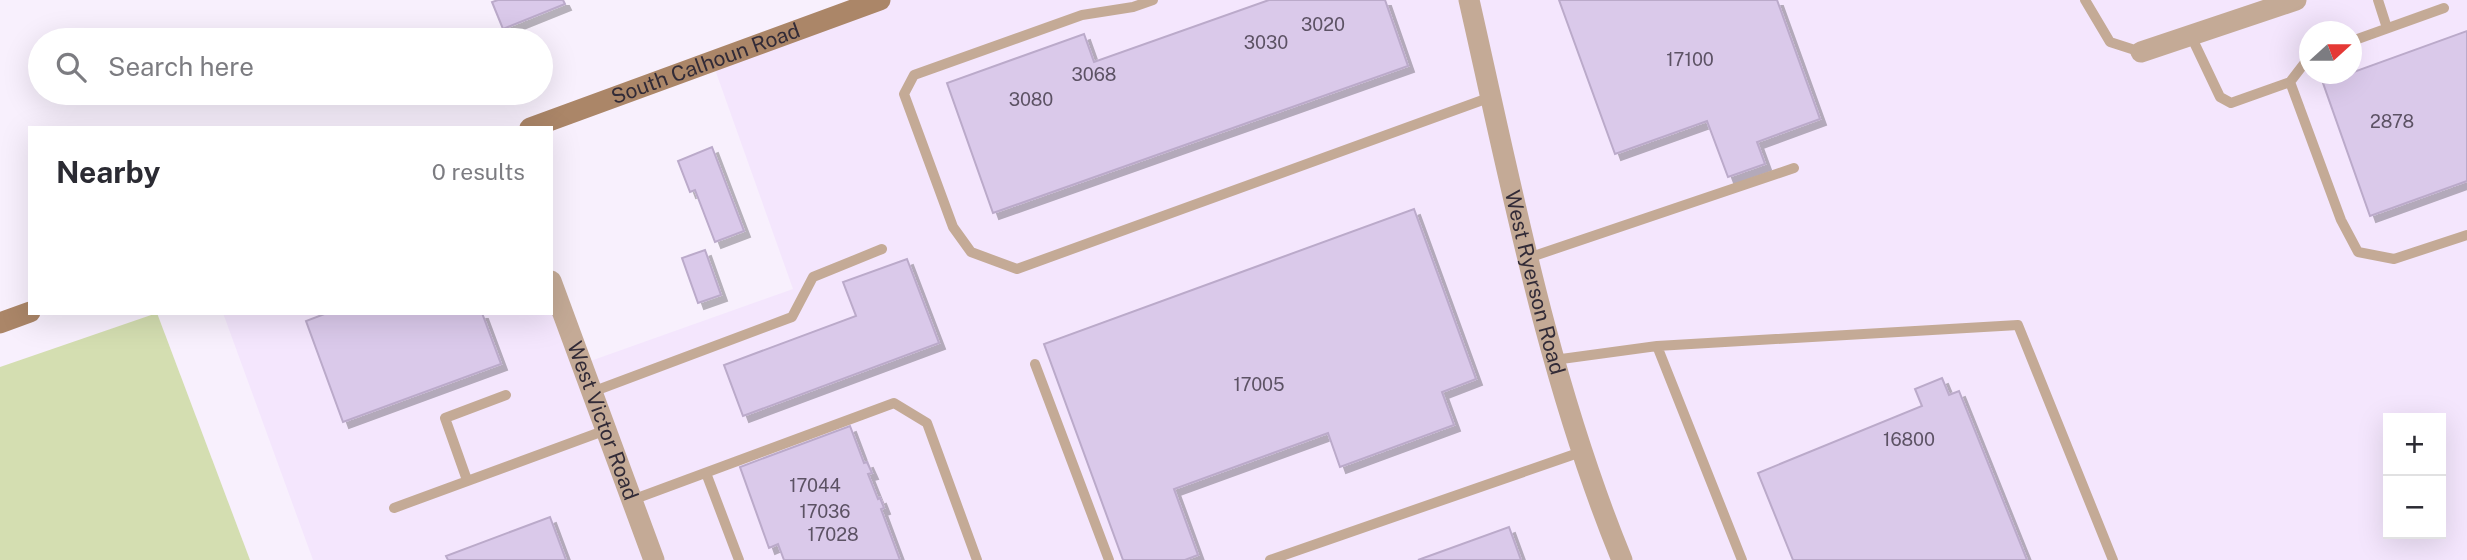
<!DOCTYPE html>
<html lang="en">
<head>
<meta charset="utf-8">
<style>
  body { margin:0; font-family:"Public Sans",sans-serif; background:#f2f2f3; color:#2b2b33 }
  .controls { position:absolute; right:21px; bottom:21px; display:grid; overflow:hidden; border-radius:0px; box-shadow:0 7px 28px #0002 }
  .controls button { width:63px; height:63px; display:grid; place-items:center; padding:0; border:0; border-bottom:2px solid #e1e1e2; background:#fff; color:#2b2b33; font:35px sans-serif }
  .compass { position:absolute; left:2299px; top:21px; width:63px; height:63px; border-radius:50%; background:#fff; box-shadow:0 7px 28px #0002; rotate:69deg }
  .list { margin:0; padding:0; list-style:none }
  h2 { display:flex; justify-content:space-between; align-items:center; height:91px; margin:0; padding:0 28px; font-size:30px }
  h2 small { font-size:23px; font-weight:400; color:#7c7c81 }
  .icon { flex:none; width:38px; height:38px; fill:none; stroke:currentColor; stroke-width:2; stroke-linecap:round; stroke-linejoin:round }
  .map { position:relative; flex:none; width:2467px; height:560px; overflow:hidden }
  .search { position:absolute; background:#fff; box-shadow:0 7px 28px #0002; left:28px; top:28px; width:525px; height:77px; display:flex; align-items:center; gap:18px; box-sizing:border-box; padding:0 24px; border-radius:38px; color:#7c7c81; font-size:26px }
  .panel { position:absolute; background:#fff; box-shadow:0 7px 28px #0002; left:28px; top:126px; width:525px; height:189px; border-radius:0px }
  .map>svg:first-child { display:block }
</style>
</head>
<body>
<div class="map">
<svg width="2467" height="560" viewBox="0 0 2467 560">
  <defs>
    <filter id="shadow"><feDropShadow dx="6" dy="6" stdDeviation="0" flood-color="#0004"/></filter>
  </defs>
  <rect width="100%" height="100%" fill="#f8f0fd"/>
  <!-- built -->
  <path fill="#f4e6fd" fill-rule="evenodd" d="M880,0H2467V560H313L223,313H551V281L582,364L793,289L712,61ZM2310,32H2352V74H2310ZM2388,418H2441V534H2388Z"/>
  <!-- green -->
  <path fill="#d4deb1" d="M157,313L250,560H0V367Z"/>
  <!-- building -->
  <path fill="#dac9ea" stroke="#bbaaca" stroke-width="2" filter="url(#shadow)" d="M498,0H563L565,4L503,29L492,2Z
    M1269,0H1385L1408,66L993,213L947,83L1084,34L1094,62Z
    M1559,0H1777L1820,119L1757,142L1765,164L1728,177L1707,121L1615,154Z
    M2467,31V181L2370,216L2323,83Z
    M712,147L744,231L715,242L695,190L690,192L678,161Z
    M1414,209L1476,379L1442,392L1454,425L1340,467L1328,433L1174,489L1198,555L1185,560H1123L1044,344Z
    M705,250L721,295L698,303L682,258Z
    M907,259L939,343L743,416L724,365L856,316L843,282Z
    M327,313H482L501,364L343,422L306,321Z
    M1942,378L1949,395L1959,391L2027,560H1793L1758,473L1922,406L1915,389Z
    M850,426L864,463L867,462L872,473L868,474L878,499L880,498L884,508L881,509L900,560H784L778,544L769,548L740,467Z
    M550,517L566,560H448L446,556Z
    M1509,527L1521,560H1418Z"/>
  <g fill="none" stroke-linecap="round" stroke-linejoin="round">
    <!-- lane -->
    <path stroke="#c4aa96" stroke-width="10" d="M1153,0L1133,7L1082,15L914,75L904,94L953,227L971,252L1017,269L1491,97
      M2085,0L2110,42L2141,52
      M2378,0L2387,28
      M2191,36L2220,97L2231,103L2290,82L2341,220L2358,252L2394,259L2467,235
      M2352,41L2444,8
      M2290,82L2310,56
      M1528,258L1794,168
      M1657,346L2018,325L2113,560
      M1554,360L1657,346L1742,560
      M1035,364L1109,560
      M592,392L792,317L813,277L882,249
      M706,473L739,560
      M467,480L445,418L506,395
      M632,500L894,403L927,423L977,560
      M394,508L606,430
      M1270,560L1581,452"/>
    <!-- street -->
    <g stroke="#c4aa96" stroke-width="21">
      <path id="s1" d="M1469,0C1512,189 1548,380 1622,560"/>
      <path d="M2141,52L2296,0"/>
      <path id="s2" d="M551,281L654,560"/>
    </g>
    <!-- secondary -->
    <g stroke="#ab8668" stroke-width="21">
      <path id="s3" d="M530,128L880,0"/>
      <path d="M0,323L30,312"/>
    </g>
  </g>
  <g text-anchor="middle" stroke-width="5" stroke-linejoin="round" paint-order="stroke">
    <!-- number labels -->
    <g font-size="18" fill="#5c5264">
      <text x="1323" y="31">3020</text>
      <text x="1266" y="49">3030</text>
      <text x="1690" y="66">17100</text>
      <text x="1094" y="81">3068</text>
      <text x="1031" y="106">3080</text>
      <text x="2392" y="128">2878</text>
      <text x="1259" y="391">17005</text>
      <text x="1909" y="446">16800</text>
      <text x="815" y="492">17044</text>
      <text x="825" y="518">17036</text>
      <text x="833" y="541">17028</text>
    </g>
    <!-- street labels -->
    <g font-size="21" fill="#322b37" stroke="#fff">
      <text dy="7" stroke="none"><textPath href="#s3" startOffset="187">South Calhoun Road</textPath></text>
      <text dy="7" stroke="none"><textPath href="#s1" startOffset="290">West Ryerson Road</textPath></text>
      <text dy="7" stroke="none"><textPath href="#s2" startOffset="149">West Victor Road</textPath></text>
    </g>
  </g>
</svg>
<div class="controls">
<button>+</button>
<button>−</button>
</div>
<svg class="compass" viewBox="-18 -18 36 36"><path d="M0-13l5 13h-10z" fill="#e53935"/><path d="M0 13l5-13h-10z" fill="#7c7c81"/></svg>
<div class="search"><svg class="icon" aria-label="search" viewBox="0 0 24 24"><circle cx="10" cy="10" r="6"/><path d="M15 15l6 6"/></svg>Search here</div>
<section class="panel">
<h2>Nearby<small>0 results</small></h2>
<ul class="list">
</ul>
</section>
</div>
</body>
</html>
